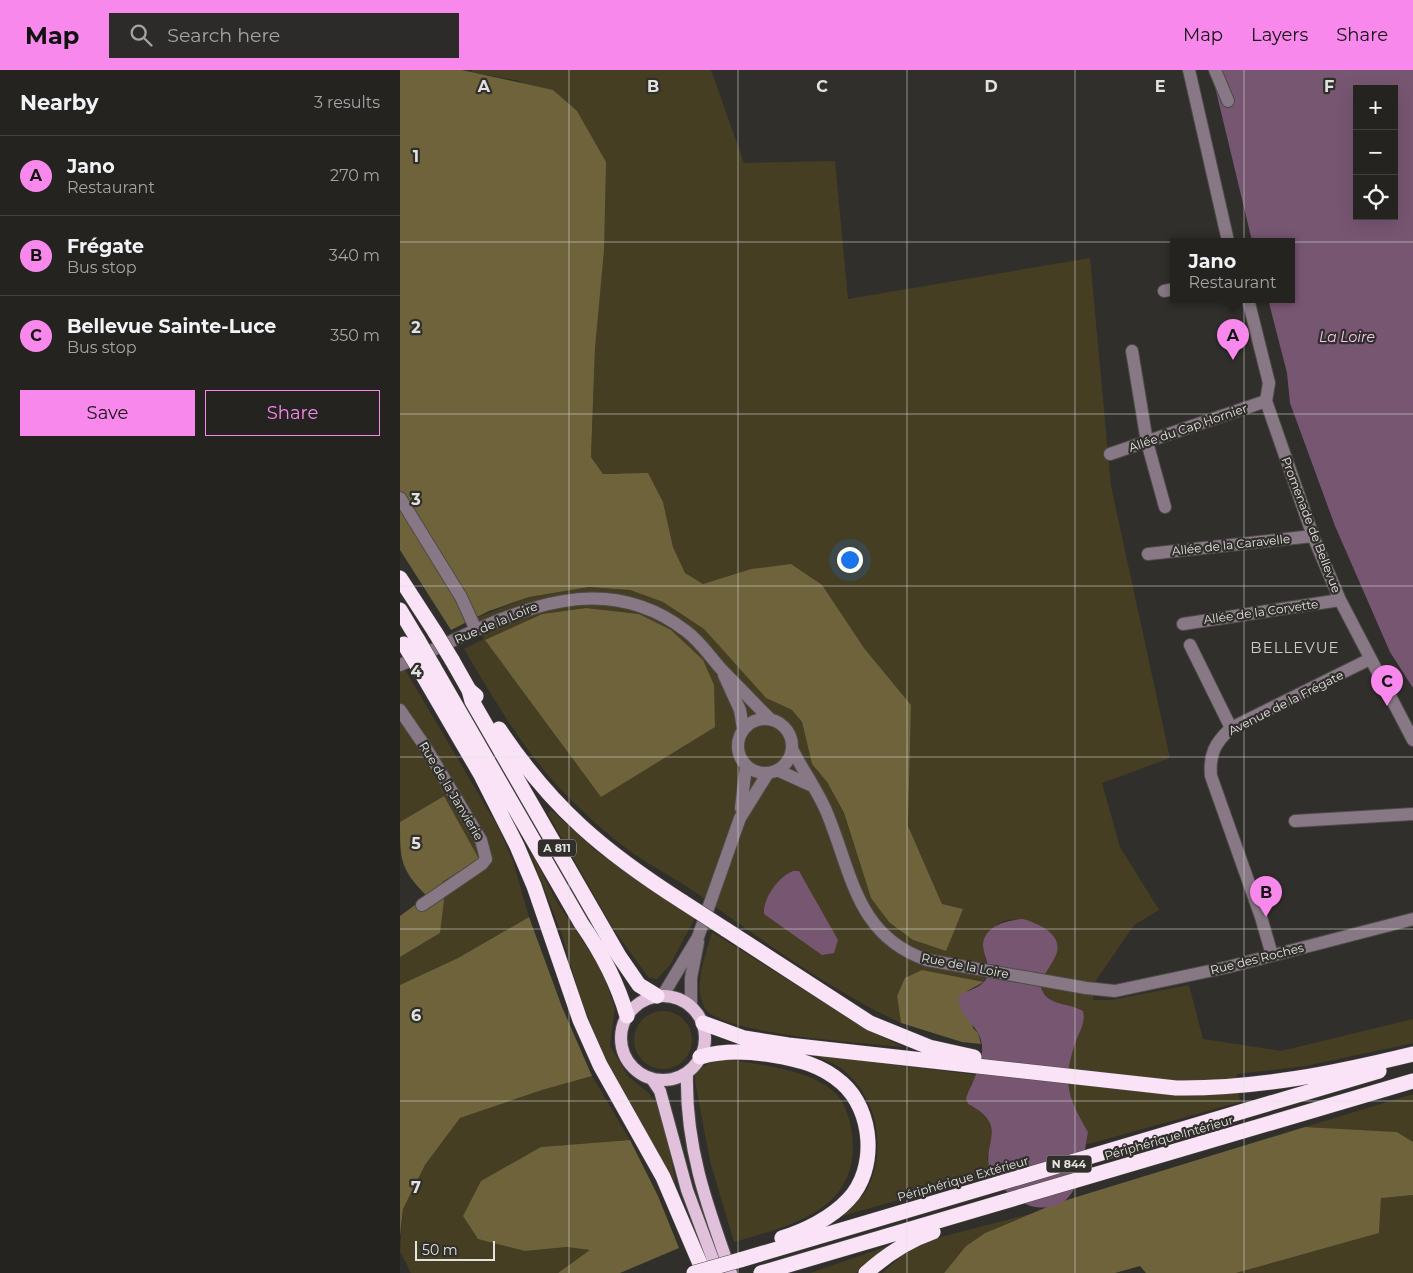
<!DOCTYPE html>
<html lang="en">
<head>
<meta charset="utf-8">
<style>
  body { margin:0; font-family:Montserrat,sans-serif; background:#2c2b29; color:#f1f3f6 }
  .controls { position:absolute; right:15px; top:15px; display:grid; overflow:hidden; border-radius:0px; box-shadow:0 5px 20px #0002 }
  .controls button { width:45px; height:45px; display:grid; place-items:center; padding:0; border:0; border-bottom:1px solid #41403e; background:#242320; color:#f1f3f6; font:25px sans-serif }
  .scale { position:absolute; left:15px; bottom:12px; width:80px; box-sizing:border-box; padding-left:5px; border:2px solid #e3e2df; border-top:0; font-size:14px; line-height:18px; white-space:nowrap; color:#e3e2df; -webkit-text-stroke:4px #302f2b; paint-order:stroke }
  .you { position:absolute; left:449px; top:489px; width:18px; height:18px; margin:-12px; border:4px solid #fff; border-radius:50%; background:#1a73e8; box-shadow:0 0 0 8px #1a73e833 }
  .badge { display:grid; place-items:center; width:32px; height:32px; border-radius:50%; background:#f888eb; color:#111; font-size:16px; font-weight:700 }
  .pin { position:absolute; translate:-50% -41px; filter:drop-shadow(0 1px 2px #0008) }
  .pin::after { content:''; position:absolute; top:26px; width:18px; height:15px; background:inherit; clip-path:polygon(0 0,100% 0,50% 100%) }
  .popup { position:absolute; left:770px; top:168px; width:125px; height:65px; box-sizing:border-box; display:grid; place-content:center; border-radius:0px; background:#242320; filter:drop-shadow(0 1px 4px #0005); font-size:16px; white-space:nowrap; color:#a3a4a5 }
  .popup b { font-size:19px; color:#f1f3f6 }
  .popup::after { content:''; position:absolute; left:50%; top:100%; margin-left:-10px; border:10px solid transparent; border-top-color:#242320 }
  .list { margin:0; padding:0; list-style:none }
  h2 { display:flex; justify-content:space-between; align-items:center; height:65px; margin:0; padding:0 20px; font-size:21px }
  h2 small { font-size:16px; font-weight:400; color:#a3a4a5 }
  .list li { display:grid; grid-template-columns:32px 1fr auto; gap:15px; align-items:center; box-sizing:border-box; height:80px; padding:0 20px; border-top:1px solid #41403e }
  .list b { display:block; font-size:19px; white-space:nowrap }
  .list p { margin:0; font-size:16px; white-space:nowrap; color:#a3a4a5 }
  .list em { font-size:16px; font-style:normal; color:#a3a4a5 }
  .actions { display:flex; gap:10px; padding:15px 20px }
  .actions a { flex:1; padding:11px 0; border:1px solid #f888eb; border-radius:0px; text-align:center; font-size:18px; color:#f888eb }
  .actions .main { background:#f888eb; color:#111 }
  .icon { flex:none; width:28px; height:28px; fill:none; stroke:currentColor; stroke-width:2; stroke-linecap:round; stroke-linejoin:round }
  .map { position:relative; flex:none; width:1013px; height:1203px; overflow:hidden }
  header { display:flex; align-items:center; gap:30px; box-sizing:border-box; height:70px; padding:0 25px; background:#f888eb; color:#111 }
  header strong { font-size:24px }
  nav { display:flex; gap:28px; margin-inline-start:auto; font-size:18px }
  .search { width:350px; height:45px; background:#2c2b29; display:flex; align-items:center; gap:12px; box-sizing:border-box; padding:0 18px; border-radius:0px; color:#a3a4a5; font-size:19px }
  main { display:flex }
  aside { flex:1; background:#242320 }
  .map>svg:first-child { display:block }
</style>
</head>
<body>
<header>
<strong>Map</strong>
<div class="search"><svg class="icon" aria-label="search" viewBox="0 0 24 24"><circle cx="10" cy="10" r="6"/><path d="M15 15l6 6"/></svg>Search here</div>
<nav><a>Map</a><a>Layers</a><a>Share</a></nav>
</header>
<main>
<aside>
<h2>Nearby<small>3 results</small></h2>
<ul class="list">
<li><span class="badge">A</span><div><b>Jano</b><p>Restaurant</p></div><em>270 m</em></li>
<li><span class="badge">B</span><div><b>Frégate</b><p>Bus stop</p></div><em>340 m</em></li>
<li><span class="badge">C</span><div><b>Bellevue Sainte-Luce</b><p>Bus stop</p></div><em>350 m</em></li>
</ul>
<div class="actions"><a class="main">Save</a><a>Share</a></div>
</aside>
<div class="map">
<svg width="1013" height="1203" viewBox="0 0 1013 1203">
  <rect width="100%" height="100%" fill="#302f2b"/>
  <!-- green -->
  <path fill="#453e23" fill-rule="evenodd" d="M72,0H311L344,93L435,91L448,229L690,188L711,416L770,688L702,713L720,777L759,840L734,855L695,912L693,930H711L789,915L803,969L881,981L1013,949V973L906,996L837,1004L840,1032L685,1075L688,1062C667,1026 662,1011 676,971C680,960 686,953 683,941C665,931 645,938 640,913C644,905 659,884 657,876C655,867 649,864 642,860C621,848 605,843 588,864C579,876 591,896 584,912L522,900L497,926L501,953C428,919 360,869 295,822C275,808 253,797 234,784C205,763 179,739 155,713C119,673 92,626 64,579L84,569L76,548L129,527L189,517L230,520L263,532L304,559L366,628L392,640L402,652L412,694L427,712L444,744L471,828L513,870L546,881L542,834L508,756L511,635L464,578L351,499L303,514L285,504L273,477L263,432L218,403L203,404L191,387L195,278L120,11L71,2ZM186,538L239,544L201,726L85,570L142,544Z
    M0,591L98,757L113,791L129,847L58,888L0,915V887L40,863L44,831L42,812L44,726L0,752Z
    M151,740L195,780L295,848L270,895L257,909L249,908L214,860L148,744Z
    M127,774L158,834L201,898L215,938L210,976L228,1006L249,1023L257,1034L265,1056L276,1115L205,989L180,927L162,865Z
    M312,862L466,959L503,977C469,973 318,965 304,937C293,914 306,885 312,862Z
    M234 970a29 29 0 1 1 58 0a29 29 0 1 1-58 0Z
    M414,985L577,1005L571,1014L568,1034L578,1040L590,1052L593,1070L587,1087L591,1104L442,1146C450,1139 460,1130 466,1121C489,1081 477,1023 439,997C432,992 422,989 414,985Z
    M327,989C358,995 407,999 432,1020C445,1030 450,1049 452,1064C461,1140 392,1155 334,1172L310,1091L295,1011V1005C305,994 312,990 327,989Z
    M192,1006L230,1070L141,1077L63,1146L79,1169L125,1181L167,1177L191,1180L158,1203H11L0,1181L3,1139L25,1095L60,1048L142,1020Z
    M1013,1024V1072L997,1062L905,1057Z
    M1013,1125V1203H836L979,1163L981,1127Z
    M630,1144L585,1163L566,1176L544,1203H482L503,1185L533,1169Z
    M491,1175L456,1203H410Z"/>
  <!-- forest -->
  <path fill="#6e633a" d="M0,0H62L153,20L177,41L206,92L204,180L195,278L191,387L203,404L248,403L263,432L273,477L285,503L303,514L351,499L391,494L422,515L464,578L511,635L508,756L542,834L563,839L546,881L513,870L489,852L471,828L444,743L427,712L412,694L402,652L392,640L366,628L304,559L263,532L230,520L189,517L129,527L89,541L51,560L0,480Z
    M186,538L239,544L271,560L303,590L314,615L315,657L201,727L85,570L142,544Z
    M44,726L79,789L42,812L44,831L40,863L0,887V846L27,826C0,799 0,790 0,752Z
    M129,847L162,937L192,1006L142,1020L60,1048L25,1095L3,1139L0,1166V915L58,888Z
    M522,900L584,912L567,921L573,958L578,963L581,974L562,972L501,953L497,926L505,908Z
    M905,1057L997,1062L1013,1072V1125L981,1128L979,1163L836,1203H746L740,1196L715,1203H544L566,1176L585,1163L657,1133Z
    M230,1070L258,1126L279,1178L220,1203H158L190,1180L167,1177L125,1181L78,1169L63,1146L81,1111L141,1077Z"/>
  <!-- water -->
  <path fill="#775672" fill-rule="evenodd" d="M811,0H1013V618L990,582L935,456L890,333L887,303L868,229H892V171H852ZM957,19H994V146H957Z
    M393,801H399L438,870L434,883L422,885L364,844C363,828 378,807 393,801Z
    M623,849C636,853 662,863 657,882C655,890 644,904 640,914C645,937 665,931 683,941C686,953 680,960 676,971C662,1011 667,1026 688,1062C683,1087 682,1133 650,1137C640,1138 633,1138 624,1133C612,1126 597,1116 591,1103C579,1074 612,1057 568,1034L566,1028C573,1009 590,984 578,963C570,949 557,943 559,925C566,921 579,918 584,912C594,900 583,887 583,874C585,855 609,850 623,849Z"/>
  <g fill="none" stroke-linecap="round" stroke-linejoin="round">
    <!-- minor casing -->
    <g stroke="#4d4c48" stroke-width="14">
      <path id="minor" d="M789,0L828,171
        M815,0L828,31
        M764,221L774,219
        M848,229L869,313L866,331L913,466L940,530L1013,670
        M732,281L747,372L765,437
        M710,384L866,331
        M0,428L61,527L76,560
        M748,484L913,466
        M783,554L940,530
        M790,575L831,658
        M0,595C92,555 191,488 286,561C301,572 310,587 322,600C338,616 354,633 370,649
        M324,605L340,640L343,659
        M0,640L26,678L81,770L86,789L82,794L22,835
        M338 676a27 27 0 1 1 54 0a27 27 0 1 1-54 0Z
        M392,679C403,701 418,721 427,743C452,803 456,866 527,890L686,918L715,921L828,897L1013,849
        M377,700L410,715
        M341,738L346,696
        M895,751L1013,744
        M872,885L861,847L811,706C809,684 815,673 831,658L970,589
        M263,925L298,867L340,748L368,703
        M291,936V908L298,872"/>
    </g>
    <!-- major casing -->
    <g stroke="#4d4c48" stroke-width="14">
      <path id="major" d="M221 968a42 42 0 1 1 84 0a42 42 0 1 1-84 0Z
        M287,1003C285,1076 307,1136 331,1203
        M252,1009L260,1021L287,1120L318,1203"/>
    </g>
    <!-- highway casing -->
    <g stroke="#4d4c48" stroke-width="16">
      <path id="highway" d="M0,508L35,562
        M0,540L18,570
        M52,590L69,620L76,626
        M33,596L181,853C202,883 217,911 227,946
        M21,602L81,705L117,776L134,816L180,950L200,995L263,1107L304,1203
        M69,620L72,631L219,886L239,915L257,926
        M99,659C152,738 203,781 283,832
        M325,859L470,953L529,977L574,987
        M303,953L344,968L388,975L776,1018C857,1019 935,1003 1013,984
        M300,987C324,980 347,981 372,985C397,989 422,995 442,1013C473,1040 478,1099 448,1130C431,1148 405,1161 382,1168
        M340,1190L979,1001
        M361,1203L1013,1011
        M466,1203C486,1185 507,1171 533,1162"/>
    </g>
    <!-- minor -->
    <use href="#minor" stroke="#887885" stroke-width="12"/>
    <!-- major -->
    <use href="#major" stroke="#e1c0db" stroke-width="12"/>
    <!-- highway -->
    <use href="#highway" stroke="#fae3f6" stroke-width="15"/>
    <!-- highway-bridge casing -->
    <g stroke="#4d4c48" stroke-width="16" stroke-linecap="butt">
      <path id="highway-bridge" d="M35,562L52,590
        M18,570L33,596
        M4,574L21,602
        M283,832L325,859
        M294,1203L340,1190"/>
    </g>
    <!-- highway-bridge -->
    <use href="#highway-bridge" stroke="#fae3f6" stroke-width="15"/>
  </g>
  <!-- grid -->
  <path fill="none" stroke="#e3e2df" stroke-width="1" stroke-opacity="0.55" d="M169,0V1203M338,0V1203M507,0V1203M675,0V1203M844,0V1203M0,172H1013M0,344H1013M0,516H1013M0,687H1013M0,859H1013M0,1031H1013"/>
  <g text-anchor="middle" stroke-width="4.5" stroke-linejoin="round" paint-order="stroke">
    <!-- shield labels -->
    <g fill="#302f2b" stroke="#adaca9" stroke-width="1">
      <rect x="138" y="769.5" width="38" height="17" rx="4"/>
      <rect x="646.5" y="1085.5" width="45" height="17" rx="4"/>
    </g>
    <g font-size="11" font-weight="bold" fill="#e3e2df">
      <text x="157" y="782">A 811</text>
      <text x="669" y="1098">N 844</text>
    </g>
    <!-- street labels -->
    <g font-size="12" fill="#e3e2df" stroke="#302f2b">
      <text transform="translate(788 358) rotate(-19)" y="4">Allée du Cap Hornier</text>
      <text transform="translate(911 455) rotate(69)" y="4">Promenade de Bellevue</text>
      <text transform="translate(831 475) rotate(-6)" y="4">Allée de la Caravelle</text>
      <text transform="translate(861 542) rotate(-8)" y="4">Allée de la Corvette</text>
      <text transform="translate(96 553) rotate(-23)" y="4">Rue de la Loire</text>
      <text transform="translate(886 633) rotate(-27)" y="4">Avenue de la Frégate</text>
      <text transform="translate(51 721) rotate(59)" y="4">Rue de la Janvierie</text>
      <text transform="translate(857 889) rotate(-14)" y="4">Rue des Roches</text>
      <text transform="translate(565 896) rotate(11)" y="4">Rue de la Loire</text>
      <text transform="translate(769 1068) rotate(-16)" y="4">Périphérique Intérieur</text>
      <text transform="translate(563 1109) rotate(-16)" y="4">Périphérique Extérieur</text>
    </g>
    <!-- water labels -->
    <g font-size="14" font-style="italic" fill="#fec4f5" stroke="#302f2b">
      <text x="947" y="272">La Loire</text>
    </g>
    <!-- quarter labels -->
    <g font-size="15" letter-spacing="1" fill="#cfcdc7" stroke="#302f2b">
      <text x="895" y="583">BELLEVUE</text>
    </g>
  </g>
  <g font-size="16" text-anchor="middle" font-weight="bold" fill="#e3e2df" stroke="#302f2b" stroke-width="4.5" stroke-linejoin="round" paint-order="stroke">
    <text x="84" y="22">A</text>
    <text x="253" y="22">B</text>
    <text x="422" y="22">C</text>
    <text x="591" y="22">D</text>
    <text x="760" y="22">E</text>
    <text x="929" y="22">F</text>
    <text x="16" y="92">1</text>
    <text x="16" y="263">2</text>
    <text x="16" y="435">3</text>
    <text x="16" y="607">4</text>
    <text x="16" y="779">5</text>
    <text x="16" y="951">6</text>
    <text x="16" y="1123">7</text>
  </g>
</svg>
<div class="controls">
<button>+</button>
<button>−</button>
<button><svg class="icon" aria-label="locate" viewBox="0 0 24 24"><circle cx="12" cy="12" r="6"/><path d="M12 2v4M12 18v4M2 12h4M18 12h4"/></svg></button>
</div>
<div class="scale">50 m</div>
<div class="you"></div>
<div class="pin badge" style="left:833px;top:290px">A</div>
<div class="popup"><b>Jano</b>Restaurant</div>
<div class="pin badge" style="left:866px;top:847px">B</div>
<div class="pin badge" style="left:987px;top:636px">C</div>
</div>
</main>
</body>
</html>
